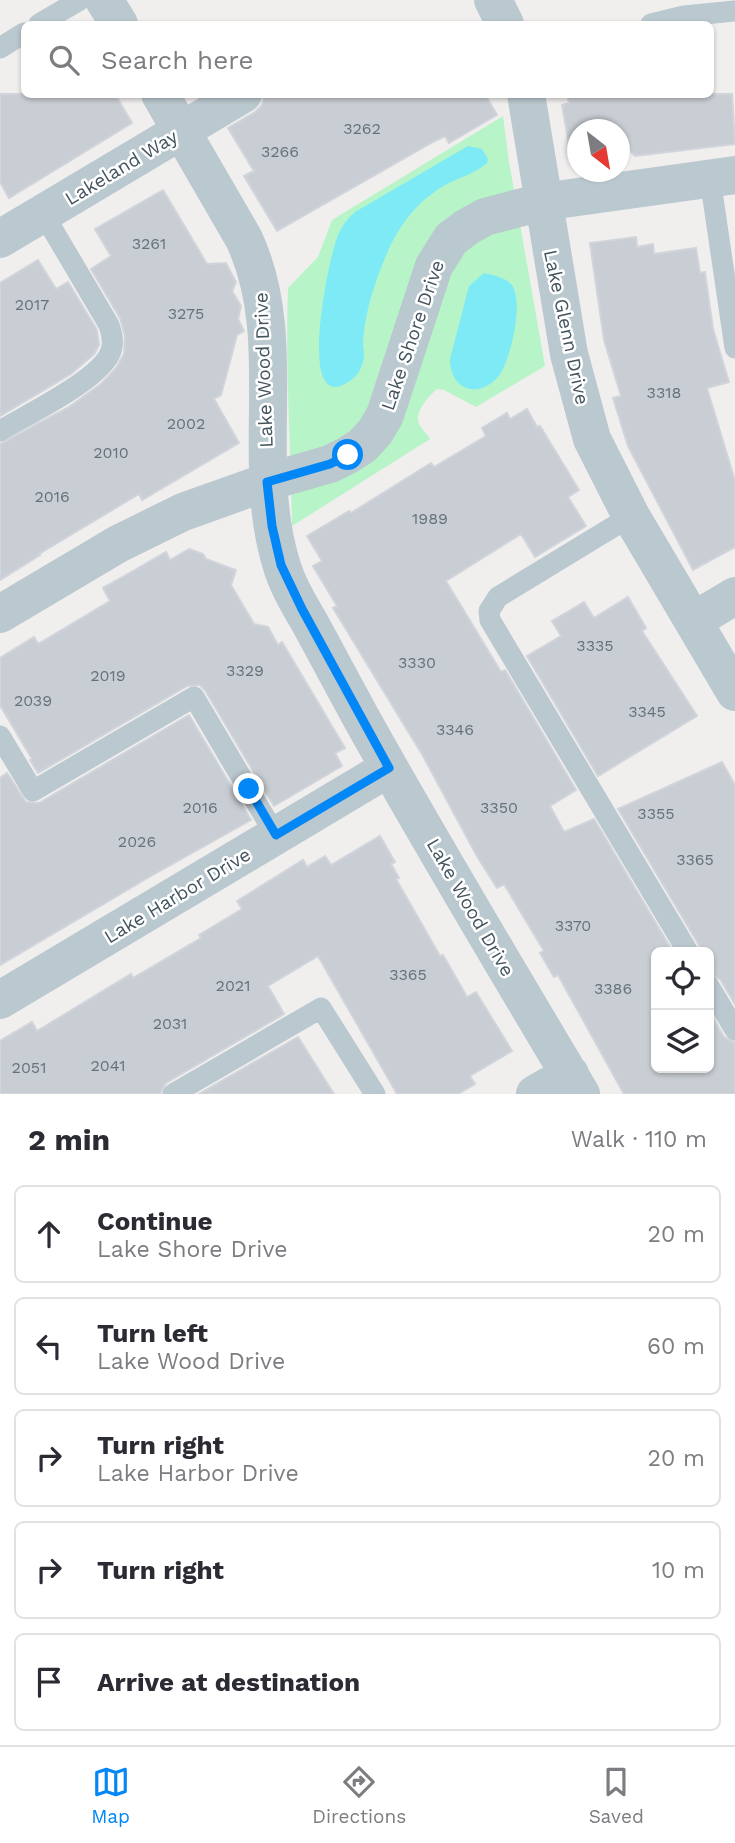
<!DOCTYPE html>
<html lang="en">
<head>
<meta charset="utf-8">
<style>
  body { margin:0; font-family:"Work Sans",sans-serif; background:#f7f7f7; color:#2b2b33 }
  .controls { position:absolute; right:21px; bottom:21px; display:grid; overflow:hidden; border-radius:10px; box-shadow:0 2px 5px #0004 }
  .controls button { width:63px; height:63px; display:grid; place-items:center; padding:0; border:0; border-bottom:2px solid #e1e1e2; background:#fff; color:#2b2b33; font:35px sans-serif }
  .compass { position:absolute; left:567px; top:119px; width:63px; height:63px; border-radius:50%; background:#fff; box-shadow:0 2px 5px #0004; rotate:149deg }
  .stop { position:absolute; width:21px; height:21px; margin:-16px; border:5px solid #0387f6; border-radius:50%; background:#fff }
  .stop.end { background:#0387f6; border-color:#fff; box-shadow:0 2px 7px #0008 }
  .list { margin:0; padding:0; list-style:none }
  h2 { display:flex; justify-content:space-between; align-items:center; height:91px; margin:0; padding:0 28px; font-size:30px }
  h2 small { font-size:23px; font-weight:400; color:#7c7c81 }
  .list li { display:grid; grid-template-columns:46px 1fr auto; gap:21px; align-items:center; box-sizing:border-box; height:98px; margin:0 14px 14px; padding:0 14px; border:2px solid #e1e1e2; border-radius:10px }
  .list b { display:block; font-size:26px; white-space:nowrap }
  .list p { margin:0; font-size:23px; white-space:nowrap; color:#7c7c81 }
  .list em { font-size:23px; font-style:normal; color:#7c7c81 }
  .icon { flex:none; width:38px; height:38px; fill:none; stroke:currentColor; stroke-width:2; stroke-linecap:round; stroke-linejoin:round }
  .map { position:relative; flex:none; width:735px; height:1094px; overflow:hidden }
  .search { position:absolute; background:#fff; box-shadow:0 2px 5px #0004; left:21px; right:21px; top:21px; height:77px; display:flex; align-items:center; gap:18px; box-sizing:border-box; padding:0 24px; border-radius:10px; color:#7c7c81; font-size:26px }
  .sheet { height:651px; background:#fff }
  nav { display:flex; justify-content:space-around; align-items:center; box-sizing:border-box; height:98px; border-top:2px solid #e1e1e2; background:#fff; font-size:19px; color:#7c7c81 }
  nav a { display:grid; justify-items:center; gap:4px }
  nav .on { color:#0387f6 }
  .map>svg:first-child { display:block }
</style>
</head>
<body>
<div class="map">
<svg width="735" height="1094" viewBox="0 0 735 1094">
  <rect width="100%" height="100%" fill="#f1eeee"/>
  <!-- green -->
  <path fill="#b7f4c8" d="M503,116L509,162L545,366L476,407L444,390L437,389C429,396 414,412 419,424C422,429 427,434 430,439L292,526C291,447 285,367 288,288L318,257L332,220Z"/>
  <!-- water -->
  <path fill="#7eeaf6" d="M468,146L482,149L488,159L487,163C477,172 462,177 449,183C418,199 398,226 385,258C374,284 365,313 363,341C363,348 365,355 363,362C361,369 357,376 351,380C294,422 329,257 337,238C341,227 347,219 355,212Z
    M484,273C492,275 504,277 510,283C526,297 510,363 498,377C477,400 450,389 450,359L469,286Z"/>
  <!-- building -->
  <path fill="#c9ced4" stroke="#d1d5db" stroke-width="2" d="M0,94H115L132,123L9,198L0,182Z
    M265,94H485L497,115L449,143L445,136L433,142L277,231L244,176L254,171L228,128L255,112L262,105Z
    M567,94H732L735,144L635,156L620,142V130H578V144L569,145L562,105L569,103Z
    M163,190L207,264L226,263L236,282L232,291L241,306L238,319L244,331L237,335L221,395L214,399L239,443L142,500L139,494L39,554L40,555L0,580V444L69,407L102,383L116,368L124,354L125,336L120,318L91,269L111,256L95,229Z
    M636,237L637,247L653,244L654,254L696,248L700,273L705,272L713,329L729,382L707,388L735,481V547L693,570L628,446L613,398L621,396L604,340L590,243Z
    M38,260L56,289L68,282L97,330L99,345L94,354L71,374L0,416V283Z
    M527,409L537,427L540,426L579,490L568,497L586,526L535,557L521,534L446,581L501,672L505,670L576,790L550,806L564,832L594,819L673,952H656V1068H709V1011L724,1037L735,1043V1094H624L558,975L554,977L540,953L544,951L504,884L497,888L478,858L423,756L333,608L337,606L313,566L322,561L307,536L349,511L351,513L431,463L434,467L486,436L482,428L507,413L510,419Z
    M189,549L203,554L206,559L236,570L231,585L254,624L268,627L278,645L282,642L345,748L335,753L342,766L274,806L205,690L200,685L187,686L38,773L30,760L32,759L0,705V658L34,637L38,644L110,601L103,588L133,571L166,552L170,560Z
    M628,597L646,628L642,631L697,716L598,776L527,656L561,636L552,621L584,602L594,618Z
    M189,715L251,820L151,876L0,965V778L7,773L26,802L39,803Z
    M722,762L735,785V1004L720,979L709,973V952H701L699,945L618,809Z
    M380,836L395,862L391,864L399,878L396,879L440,956L443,955L467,997L476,992L512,1051L470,1076L475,1084L458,1094H397L318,956L268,986L284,1014L166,1083L160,1094H0V1041L32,1022L37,1031L131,974L133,978L201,938L199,935L242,909L237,901L303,860L307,867L325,856L331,865Z
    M298,1037L334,1094H199Z"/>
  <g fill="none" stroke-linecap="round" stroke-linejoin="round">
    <!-- lane -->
    <path stroke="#bac8cf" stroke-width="21" d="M39,24L80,0
      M651,24L684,16L735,11
      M0,48L24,33
      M710,178L735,348
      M0,431C26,415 102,379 111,351C114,342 112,334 109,325L43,213
      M631,516L498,597L489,611L490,620L688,952
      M0,736L33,791L194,697L276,836
      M709,986L735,1030
      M173,1094L321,1008L375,1094"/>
    <!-- street -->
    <path stroke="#bac8cf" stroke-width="38" d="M104,0L119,24
      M493,0L505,24
      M160,94L244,239C291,339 249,458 281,563C287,585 300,606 311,625C327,655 343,684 359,714C430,842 506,968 581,1094
      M526,94L569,354L592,439L631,516L735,692
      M0,239L243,94
      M0,614L118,544L183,512L267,482L330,464L348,455L362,446L375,432L385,415L434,266L451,239L467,227L485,217L542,202L735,175
      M693,621L735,596
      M0,1000L389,768
      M535,1094L570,1074"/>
  </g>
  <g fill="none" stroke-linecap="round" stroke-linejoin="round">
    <!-- route -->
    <path stroke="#0387f6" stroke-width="9" d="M249,789L276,835L389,768L302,609L281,565L272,526L267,482L330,464L348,455"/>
  </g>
  <g text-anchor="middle" stroke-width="5" stroke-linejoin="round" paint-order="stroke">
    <!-- number labels -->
    <g font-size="16" fill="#65727c">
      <text x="362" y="134">3262</text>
      <text x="280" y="157">3266</text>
      <text x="149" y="249">3261</text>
      <text x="32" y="310">2017</text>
      <text x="186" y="319">3275</text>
      <text x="664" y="398">3318</text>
      <text x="186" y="429">2002</text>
      <text x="111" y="458">2010</text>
      <text x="52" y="502">2016</text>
      <text x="430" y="524">1989</text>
      <text x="595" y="651">3335</text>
      <text x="417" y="668">3330</text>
      <text x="245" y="676">3329</text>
      <text x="108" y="681">2019</text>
      <text x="33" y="706">2039</text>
      <text x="647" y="717">3345</text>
      <text x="455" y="735">3346</text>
      <text x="200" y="813">2016</text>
      <text x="499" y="813">3350</text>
      <text x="656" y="819">3355</text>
      <text x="137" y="847">2026</text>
      <text x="695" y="865">3365</text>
      <text x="573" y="931">3370</text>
      <text x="408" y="980">3365</text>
      <text x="233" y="991">2021</text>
      <text x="613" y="994">3386</text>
      <text x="170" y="1029">2031</text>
      <text x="108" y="1071">2041</text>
      <text x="29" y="1073">2051</text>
    </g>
    <!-- street labels -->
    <g font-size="19" fill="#44545e" stroke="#fff">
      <text transform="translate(121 167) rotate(-31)" y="7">Lakeland Way</text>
      <text transform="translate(567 327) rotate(78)" y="7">Lake Glenn Drive</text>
      <text transform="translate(412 335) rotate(-71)" y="7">Lake Shore Drive</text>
      <text transform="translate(263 370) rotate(-92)" y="7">Lake Wood Drive</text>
      <text transform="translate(177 895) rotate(-31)" y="7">Lake Harbor Drive</text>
      <text transform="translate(471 907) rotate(60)" y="7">Lake Wood Drive</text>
    </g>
  </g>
</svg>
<div class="controls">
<button><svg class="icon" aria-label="locate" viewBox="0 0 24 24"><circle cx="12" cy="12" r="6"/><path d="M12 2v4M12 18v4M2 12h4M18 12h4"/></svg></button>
<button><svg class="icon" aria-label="layers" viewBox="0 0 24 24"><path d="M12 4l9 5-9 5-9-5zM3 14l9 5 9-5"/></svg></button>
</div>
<svg class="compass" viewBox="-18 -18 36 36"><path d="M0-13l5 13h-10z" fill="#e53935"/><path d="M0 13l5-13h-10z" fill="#7c7c81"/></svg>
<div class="stop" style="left:348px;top:455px"></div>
<div class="stop end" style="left:249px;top:789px"></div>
<div class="search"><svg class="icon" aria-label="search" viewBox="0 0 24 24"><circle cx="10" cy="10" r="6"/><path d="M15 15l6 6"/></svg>Search here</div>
</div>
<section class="sheet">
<h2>2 min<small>Walk · 110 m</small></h2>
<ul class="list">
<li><svg class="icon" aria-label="ahead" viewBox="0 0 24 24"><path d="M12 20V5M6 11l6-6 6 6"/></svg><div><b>Continue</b><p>Lake Shore Drive</p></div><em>20 m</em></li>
<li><svg class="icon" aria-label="left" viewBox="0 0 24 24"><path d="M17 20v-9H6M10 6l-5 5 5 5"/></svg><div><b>Turn left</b><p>Lake Wood Drive</p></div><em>60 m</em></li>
<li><svg class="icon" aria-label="right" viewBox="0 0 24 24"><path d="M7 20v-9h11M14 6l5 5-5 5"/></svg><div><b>Turn right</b><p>Lake Harbor Drive</p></div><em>20 m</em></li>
<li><svg class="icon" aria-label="right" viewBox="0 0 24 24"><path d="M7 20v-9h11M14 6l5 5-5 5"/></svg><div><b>Turn right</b></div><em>10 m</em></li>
<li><svg class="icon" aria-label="arrive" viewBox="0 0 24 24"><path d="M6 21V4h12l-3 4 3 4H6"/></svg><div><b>Arrive at destination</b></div></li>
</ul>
</section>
<nav>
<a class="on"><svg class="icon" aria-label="map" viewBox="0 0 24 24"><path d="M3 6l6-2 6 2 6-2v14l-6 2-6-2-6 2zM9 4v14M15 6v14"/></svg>Map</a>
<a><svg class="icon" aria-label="directions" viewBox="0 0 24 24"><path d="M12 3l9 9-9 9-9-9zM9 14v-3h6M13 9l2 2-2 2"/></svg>Directions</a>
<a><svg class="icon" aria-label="saved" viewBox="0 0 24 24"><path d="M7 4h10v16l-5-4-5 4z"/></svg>Saved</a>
</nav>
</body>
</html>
